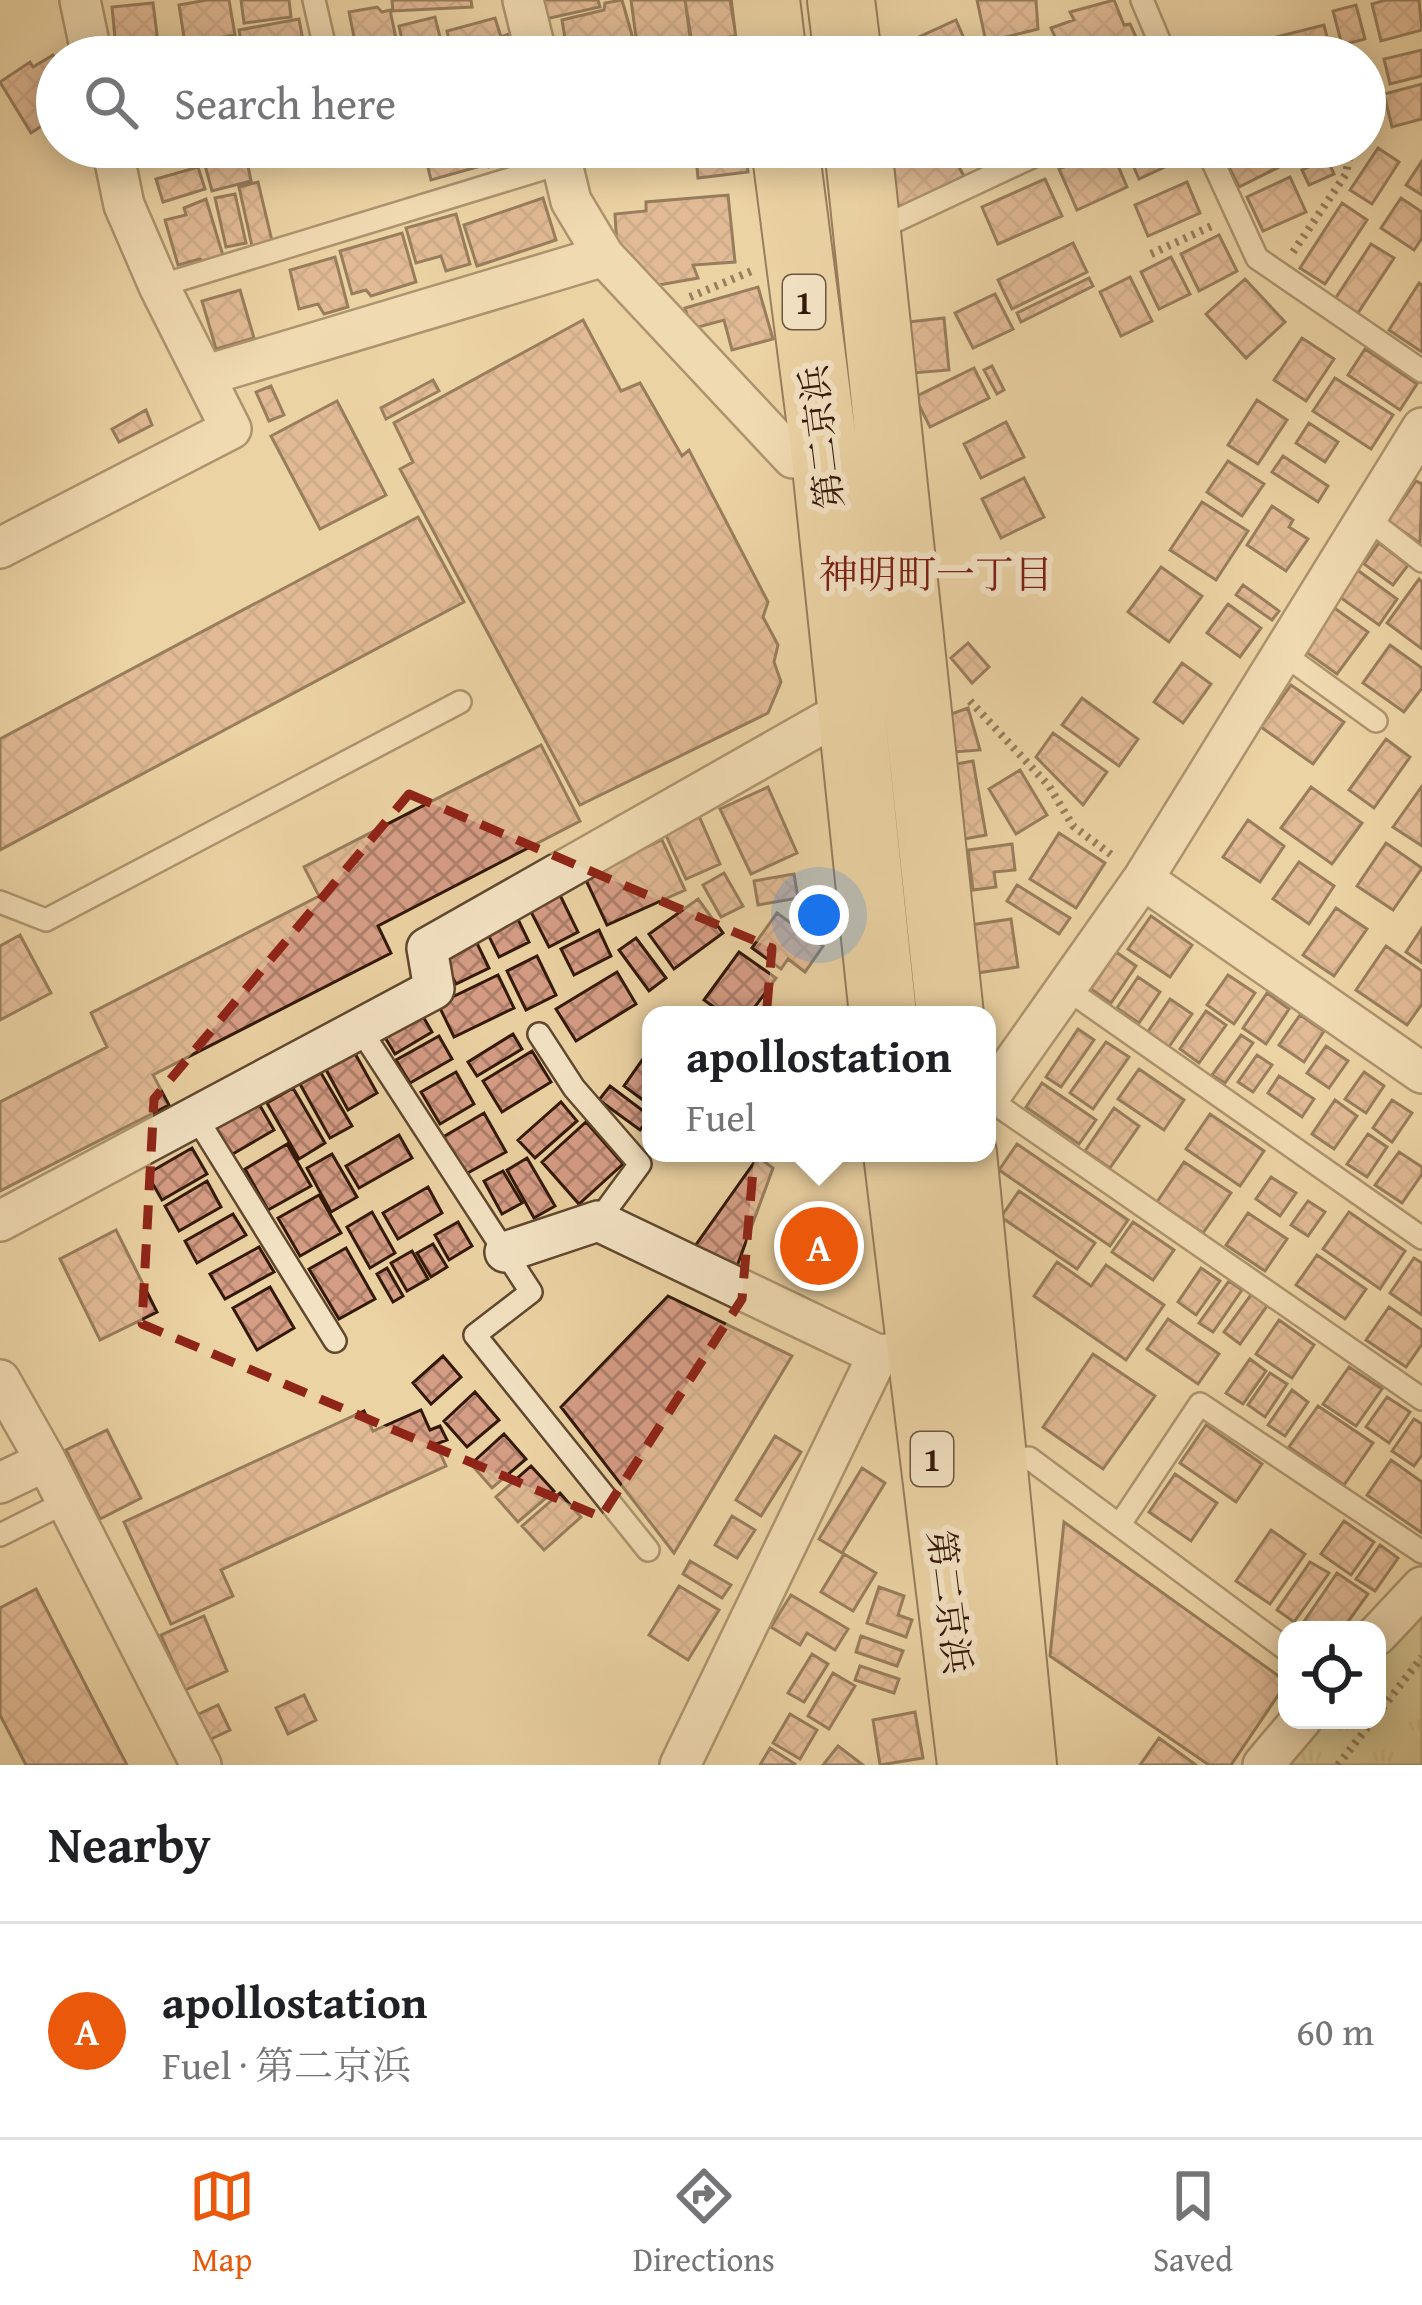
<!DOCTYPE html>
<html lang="en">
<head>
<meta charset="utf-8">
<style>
  body { margin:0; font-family:"Gentium Book Plus","Noto Serif JP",serif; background:#f6f6f6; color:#202124 }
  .controls { position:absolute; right:36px; bottom:36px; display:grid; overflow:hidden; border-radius:24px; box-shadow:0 6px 30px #0003 }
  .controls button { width:108px; height:108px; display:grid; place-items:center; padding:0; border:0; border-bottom:3px solid #e0e0e0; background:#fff; color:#202124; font:60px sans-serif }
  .you { position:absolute; left:819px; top:915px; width:42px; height:42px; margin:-30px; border:9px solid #fff; border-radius:50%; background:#1a73e8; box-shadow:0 0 0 18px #1a73e833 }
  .badge { display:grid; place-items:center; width:78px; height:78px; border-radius:50%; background:#ea580c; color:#fff; font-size:39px; font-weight:700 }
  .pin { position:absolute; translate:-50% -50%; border:6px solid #fff; box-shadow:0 3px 12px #0006 }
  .popup { position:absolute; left:642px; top:1006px; width:354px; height:156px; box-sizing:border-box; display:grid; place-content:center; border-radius:24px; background:#fff; filter:drop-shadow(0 3px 9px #0005); font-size:39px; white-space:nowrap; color:#757577 }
  .popup b { font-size:45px; color:#202124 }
  .popup::after { content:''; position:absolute; left:50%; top:100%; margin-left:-24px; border:24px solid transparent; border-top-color:#fff }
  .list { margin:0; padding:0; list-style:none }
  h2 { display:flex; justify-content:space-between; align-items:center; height:156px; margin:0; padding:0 48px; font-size:51px }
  h2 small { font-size:39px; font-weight:400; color:#757577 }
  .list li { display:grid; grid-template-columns:78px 1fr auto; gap:36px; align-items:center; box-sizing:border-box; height:216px; padding:0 48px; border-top:3px solid #e0e0e0 }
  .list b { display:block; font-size:45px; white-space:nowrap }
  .list p { margin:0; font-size:39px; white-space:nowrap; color:#757577 }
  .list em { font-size:39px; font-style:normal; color:#757577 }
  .icon { flex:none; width:66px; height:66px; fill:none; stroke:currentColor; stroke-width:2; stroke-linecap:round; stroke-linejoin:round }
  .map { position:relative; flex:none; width:1422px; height:1765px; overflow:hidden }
  .search { position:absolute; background:#fff; box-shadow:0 6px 30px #0003; left:36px; right:36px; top:36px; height:132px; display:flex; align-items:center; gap:30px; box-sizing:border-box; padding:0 42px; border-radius:66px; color:#757577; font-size:45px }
  .sheet { height:372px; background:#fff }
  nav { display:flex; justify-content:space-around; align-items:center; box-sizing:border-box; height:168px; border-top:3px solid #e0e0e0; background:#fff; font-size:33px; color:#757577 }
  nav a { display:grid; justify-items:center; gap:6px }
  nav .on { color:#ea580c }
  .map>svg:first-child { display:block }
</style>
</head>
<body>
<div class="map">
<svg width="1422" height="1765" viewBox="0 0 1422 1765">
  <defs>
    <pattern id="grass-tufts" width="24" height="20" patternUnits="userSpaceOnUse" patternTransform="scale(3)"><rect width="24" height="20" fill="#beba81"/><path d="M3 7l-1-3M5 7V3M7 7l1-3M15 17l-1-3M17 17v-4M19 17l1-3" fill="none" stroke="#a49f6e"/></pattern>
    <pattern id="building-cross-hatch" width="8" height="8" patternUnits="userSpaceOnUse" patternTransform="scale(3)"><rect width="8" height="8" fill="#d69d85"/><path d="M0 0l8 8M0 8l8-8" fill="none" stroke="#ae7f6b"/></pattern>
  </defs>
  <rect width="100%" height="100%" fill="#ecd3a4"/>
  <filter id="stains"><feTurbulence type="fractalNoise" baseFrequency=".00167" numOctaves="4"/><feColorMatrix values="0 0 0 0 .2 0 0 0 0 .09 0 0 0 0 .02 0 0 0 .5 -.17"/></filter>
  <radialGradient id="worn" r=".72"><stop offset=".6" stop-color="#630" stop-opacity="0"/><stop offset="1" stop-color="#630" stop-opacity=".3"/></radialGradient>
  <!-- grass -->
  <path fill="url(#grass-tufts)" stroke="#786944" stroke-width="3" d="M1422,1596V1765H1279L1317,1720H1377V1646Z"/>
  <!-- building -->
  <path fill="url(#building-cross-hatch)" stroke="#321807" stroke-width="3" d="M207,0H229L235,35L185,44L179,5Z
    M241,0H289L291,17L244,23Z
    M392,0H471L472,7L393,11Z
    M537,0H598L600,7L541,20Z
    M622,0L634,42L584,57H568L562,20L604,10L605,3Z
    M631,0H685L691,44L638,52Z
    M685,0H730L736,36L692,43Z
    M977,0H1036L1038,29L986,42Z
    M1114,0L1124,25L1130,24L1145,57H1064L1051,28L1074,20L1070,12Z
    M1386,0H1419L1422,30L1381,41L1372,4Z
    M153,3L158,43L116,48L112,7Z
    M1356,5L1365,39L1342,45L1333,11Z
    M377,7L382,12L390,10L399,53L358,57L349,12Z
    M435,17L445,57H406L399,26Z
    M495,18L501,37L509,34L512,47L509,51L488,57H453L447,31Z
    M299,19L306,57H244L239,30Z
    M956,20L972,57H875Z
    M1324,25L1332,57H1222L1220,51Z
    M1422,50V76L1390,84L1384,59Z
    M53,55L57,61V116L31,133L0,82L30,62L33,67Z
    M1422,84V119L1392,127L1384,94Z
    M200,147H244L251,181L212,191Z
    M265,147H301L302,150L267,158Z
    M423,147H476L481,166L431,180Z
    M483,147H530L532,154L489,167Z
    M695,147H745L748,172L698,178Z
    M910,147H948L965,178L919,203L896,206L891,157Z
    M953,147H997L960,164Z
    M1110,147L1127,187L1077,210L1059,169Z
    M1125,147H1184L1188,156L1139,179Z
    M1233,147H1289L1295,159L1239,187L1222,153Z
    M1378,148L1399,162L1372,204L1350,190Z
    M1327,159L1334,174L1309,185L1302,170Z
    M1422,161V195L1406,185Z
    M198,167L205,189L163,202L156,179Z
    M1290,177L1306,212L1263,231L1247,197Z
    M1045,179L1062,216L998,244L982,207Z
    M258,182L272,241L252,246L239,187Z
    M1187,182L1200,213L1148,236L1135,205Z
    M235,194L246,243L226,247L215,198Z
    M728,195L735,262L693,265L698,278L659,285L642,277L617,248L615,214L646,211V202Z
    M543,198L556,240L477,266L464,225Z
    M1401,198L1422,212V238L1414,250L1381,228Z
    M206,199L224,259L205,265L200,259L178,265L165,220L186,215L184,208Z
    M1342,203L1367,220L1325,284L1300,268Z
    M456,214L470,264L446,271L441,256L416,263L406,228Z
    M402,233L416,282L371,296L366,290L352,294L340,251Z
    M1219,235L1237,271L1199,291L1181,254Z
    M1073,243L1087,272L1012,309L998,280Z
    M1371,244L1394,258L1358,313L1335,299Z
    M335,257L348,307L324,314L318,304L299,309L290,270Z
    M1171,257L1190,294L1159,309L1141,272Z
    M1130,277L1152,321L1121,336L1100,292Z
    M1089,278L1093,286L1021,322L1017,313Z
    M1245,279L1285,322L1246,358L1206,314Z
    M1419,283L1422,285V352L1389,330Z
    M758,287L773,339L732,350L724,320L691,329L685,308Z
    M240,290L254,338L216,349L202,301Z
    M995,294L1013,329L973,348L955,313Z
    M944,318L949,370L913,373L908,322Z
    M583,320L621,391L640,383L682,456L689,450L768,602L763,617L778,645L774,662L781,682L768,713L580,805L400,469L413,462L394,423Z
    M1302,338L1334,359L1306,401L1274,380Z
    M1365,349L1417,384L1400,410L1348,375Z
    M992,366L1004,390L997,394L984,370Z
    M974,368L989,398L930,427L915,397Z
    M1335,378L1393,415L1371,449L1313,411Z
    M433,380L439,391L386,419L381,408Z
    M271,386L284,415L269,421L256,392Z
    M1257,400L1287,420L1258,464L1228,445Z
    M337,401L386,495L320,529L271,436Z
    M146,410L152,425L119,442L112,429Z
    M1006,422L1024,457L981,478L964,444Z
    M1309,423L1338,442L1325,462L1296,443Z
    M1283,456L1328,486L1318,502L1272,472Z
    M1228,461L1264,484L1242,516L1207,492Z
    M1024,478L1044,517L1001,538L982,499Z
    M1416,481L1422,484L1420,543L1388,521Z
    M1202,502L1248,531L1216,580L1170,550Z
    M1272,506L1293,520L1289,527L1308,539L1286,571L1247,545Z
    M418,517L464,602L0,850V739Z
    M1379,543L1408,565L1393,585L1364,564Z
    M1161,567L1202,596L1169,642L1128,612Z
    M1356,569L1397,599L1379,625L1337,595Z
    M1419,579L1422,582V649L1387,623Z
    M1243,585L1279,611L1272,620L1236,595Z
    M1228,604L1261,628L1240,657L1207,633Z
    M1333,607L1368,632L1337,674L1302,649Z
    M968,643L989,667L972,683L951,658Z
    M1390,645L1422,668V688L1404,712L1363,683Z
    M1182,663L1211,684L1183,723L1154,702Z
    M1291,685L1344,722L1313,764L1261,727Z
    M1082,698L1138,739L1119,766L1062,725Z
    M968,708L980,750L955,752L951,714Z
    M1053,733L1107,772L1083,805L1036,757Z
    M1386,739L1410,757L1374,808L1349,790Z
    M541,745L580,821L378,926L391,953L153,1075L169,1105L0,1191V1102L107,1047L91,1013L319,896L304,867Z
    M973,761L986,835L964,839L951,765Z
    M1020,770L1047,815L1016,834L989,789Z
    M1422,786V846L1393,827Z
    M768,787L797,853L751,874L720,809Z
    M1311,787L1362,823L1332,864L1281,828Z
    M699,816L720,864L686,879L664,831Z
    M1248,820L1284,846L1260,882L1223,857Z
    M1059,833L1105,863L1076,908L1030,879Z
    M662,840L685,890L607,925L584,876Z
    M1386,843L1422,868L1393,910L1357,886Z
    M1012,844L1015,870L994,872L996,887L973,890L968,850Z
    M1299,862L1334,886L1309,924L1273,899Z
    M724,873L743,906L721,917L703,885Z
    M794,874L798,898L758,905L754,881Z
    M1017,885L1070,918L1059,934L1007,901Z
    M559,893L578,932L549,947L529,908Z
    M698,899L723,933L674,969L649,934Z
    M1336,908L1367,929L1334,976L1303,955Z
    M513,909L529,942L499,957L483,924Z
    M777,913L823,946L805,972L788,959L781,969L752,948Z
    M1151,916L1192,945L1170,977L1128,949Z
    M1011,919L1018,967L977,973L970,925Z
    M1422,928V963L1406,952Z
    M599,930L611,956L574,975L561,949Z
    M471,931L489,968L456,984L437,947Z
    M20,935L51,993L0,1020V946Z
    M636,938L666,978L649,991L619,950Z
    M1386,946L1422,971V1004L1407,1025L1356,990Z
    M739,952L776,978L749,1015H725L704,1000Z
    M1116,952L1136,966L1111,1003L1091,989Z
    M537,956L556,995L526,1010L507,971Z
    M617,972L636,1004L576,1041L556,1009Z
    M498,975L514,1008L454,1037L438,1004Z
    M1228,975L1255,993L1234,1024L1207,1005Z
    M1138,977L1160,992L1139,1023L1117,1008Z
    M1267,993L1289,1009L1266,1044L1243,1028Z
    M1170,999L1192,1014L1168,1048L1147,1033Z
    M1206,1011L1226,1025L1199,1063L1180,1049Z
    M421,1013L432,1032L395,1054L383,1034Z
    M1300,1015L1324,1031L1304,1062L1279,1045Z
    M1078,1029L1094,1040L1061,1087L1046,1077Z
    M513,1034L522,1049L477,1076L468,1062Z
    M1241,1035L1253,1043L1225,1083L1212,1075Z
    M439,1036L452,1059L410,1083L396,1060Z
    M1106,1042L1129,1057L1093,1109L1070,1093Z
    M1326,1046L1348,1061L1329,1088L1307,1073Z
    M353,1050L377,1093L348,1110L324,1066Z
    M532,1051L551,1082L502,1112L483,1081Z
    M1257,1055L1272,1065L1253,1092L1238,1082Z
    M643,1059L651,1065V1106L624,1086Z
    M1139,1069L1184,1100L1164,1130L1118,1099Z
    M456,1072L474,1104L440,1124L421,1092Z
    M1364,1072L1384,1086L1366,1113L1345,1099Z
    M321,1073L352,1126L330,1138L300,1084Z
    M1279,1076L1314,1099L1302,1117L1268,1093Z
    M1042,1083L1096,1120L1079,1144L1026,1107Z
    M610,1086L650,1116L640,1130L599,1100Z
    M293,1088L325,1143L299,1159L267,1103Z
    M1335,1100L1357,1116L1334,1149L1312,1134Z
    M1392,1100L1412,1113L1392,1142L1373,1128Z
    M561,1102L577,1121L535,1158L518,1140Z
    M259,1104L274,1130L231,1155L215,1129Z
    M1114,1108L1139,1126L1110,1168L1085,1151Z
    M484,1113L506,1152L464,1175L443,1137Z
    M1210,1114L1264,1151L1240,1186L1186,1149Z
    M586,1122L623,1164L579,1204L542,1162Z
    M1368,1134L1387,1147L1367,1177L1347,1164Z
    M399,1135L412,1158L359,1188L346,1166Z
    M287,1144L311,1186L268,1210L245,1169Z
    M1017,1144L1128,1220L1110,1246L999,1170Z
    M192,1148L207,1174L162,1200L147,1174Z
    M1399,1152L1422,1167V1174L1402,1203L1375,1185Z
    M332,1154L357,1197L331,1212L307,1168Z
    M758,1157L773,1168L736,1269L693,1249Z
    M527,1158L555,1206L534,1218L507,1170Z
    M1184,1162L1231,1193L1203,1233L1157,1202Z
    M503,1171L522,1203L502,1214L484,1181Z
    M1271,1177L1296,1193L1280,1216L1256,1199Z
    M207,1181L221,1207L179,1231L165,1206Z
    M428,1187L442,1213L398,1239L383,1213Z
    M1019,1191L1095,1243L1077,1269L1001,1217Z
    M319,1195L341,1233L300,1256L278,1218Z
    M1308,1201L1325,1212L1308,1236L1291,1225Z
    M372,1212L395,1253L370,1268L347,1227Z
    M1349,1212L1405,1251L1380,1289L1323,1249Z
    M1248,1213L1287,1239L1265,1271L1226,1245Z
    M233,1214L246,1235L197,1263L185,1241Z
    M458,1222L472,1246L449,1260L435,1235Z
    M1133,1222L1174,1250L1153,1280L1112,1252Z
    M116,1230L157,1312L100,1340L60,1259Z
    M433,1244L447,1267L431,1277L417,1253Z
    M259,1247L274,1272L225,1299L210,1274Z
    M346,1248L375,1299L339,1319L309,1269Z
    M412,1251L428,1279L407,1291L391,1263Z
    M1317,1255L1366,1289L1345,1319L1296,1285Z
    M1414,1258L1422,1263V1315L1390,1293Z
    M1057,1262L1091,1286L1106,1265L1164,1305L1126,1360L1034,1296Z
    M387,1268L403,1296L393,1302L377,1274Z
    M1201,1268L1220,1281L1196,1315L1178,1302Z
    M1229,1281L1242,1290L1213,1332L1199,1323Z
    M270,1287L294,1328L257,1350L233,1308Z
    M1253,1292L1269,1303L1240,1344L1224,1332Z
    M668,1296L792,1356L674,1553L561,1407Z
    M1389,1307L1422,1330V1344L1406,1367L1366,1340Z
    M1168,1319L1219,1354L1198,1384L1147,1349Z
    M1279,1320L1314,1345L1292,1378L1256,1354Z
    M1093,1354L1155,1396L1103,1469L1043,1427Z
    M443,1356L461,1377L431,1404L413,1383Z
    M1250,1359L1266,1371L1243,1404L1226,1393Z
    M1349,1367L1382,1389L1356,1426L1323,1404Z
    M1270,1373L1287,1384L1265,1417L1248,1405Z
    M1292,1390L1308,1402L1285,1436L1268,1425Z
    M475,1392L499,1420L467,1447L444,1421Z
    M1387,1397L1410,1412L1389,1443L1366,1427Z
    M1318,1406L1373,1443L1344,1485L1289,1447Z
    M421,1410L430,1430L440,1426L447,1440L436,1444L446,1466L221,1570L233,1596L171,1624L124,1522L364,1411L373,1431Z
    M1414,1419L1422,1424V1455L1414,1466L1392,1451Z
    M1206,1425L1262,1464L1236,1502L1180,1463Z
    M107,1430L141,1498L100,1519L66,1450Z
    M504,1434L526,1459L492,1488L471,1464Z
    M775,1436L801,1452L761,1516L736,1500Z
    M1391,1460L1422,1482V1533L1367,1495Z
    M531,1466L554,1491L518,1522L496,1497Z
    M862,1468L885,1483L842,1553L819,1539Z
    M1175,1474L1217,1503L1191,1541L1149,1512Z
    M560,1493L581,1517L544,1550L522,1526Z
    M732,1516L755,1530L737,1558L715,1545Z
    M1344,1521L1374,1542L1351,1575L1321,1554Z
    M1064,1522L1287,1682L1231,1765H1209L1050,1656Z
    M1271,1530L1305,1554L1270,1604L1236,1581Z
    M1380,1545L1398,1558L1375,1591L1356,1579Z
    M844,1554L876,1573L853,1611L821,1592Z
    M690,1561L731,1585L722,1598L683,1574Z
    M1310,1562L1329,1573L1294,1622L1277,1610Z
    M1337,1573L1368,1594L1342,1630H1306L1301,1626Z
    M679,1586L719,1610L688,1660L649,1635Z
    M879,1587L904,1596L898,1615L912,1620L906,1637L867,1623Z
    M36,1589L127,1765H26L0,1715V1608Z
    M791,1595L848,1629L835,1650L807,1633L800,1645L771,1627Z
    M204,1616L227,1671L185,1690L161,1635Z
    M861,1636L903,1651L897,1666L856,1652Z
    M812,1654L828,1664L804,1702L788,1693Z
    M860,1666L899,1679L894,1693L855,1680Z
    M833,1673L855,1686L829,1729L808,1716Z
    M304,1695L316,1720L288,1734L276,1708Z
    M218,1705L230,1730L209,1740L197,1715Z
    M915,1712L923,1758L880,1765L873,1720Z
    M790,1714L817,1730L800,1759L773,1743Z
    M1159,1738L1196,1765H1140Z
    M838,1746L863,1765H823Z
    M770,1748L795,1764V1765H760Z"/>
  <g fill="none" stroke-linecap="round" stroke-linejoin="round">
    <!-- service casing -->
    <g stroke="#60472e" stroke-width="26">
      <path id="service" d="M314,0L327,57
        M1142,0L1166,57
        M1206,147L1257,258L1422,371
        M874,231L1053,147
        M159,286L562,163
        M1367,518L1422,561
        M1282,653L1376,721
        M0,902L46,920L460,702
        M1067,989L1422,1238
        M360,1029L531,1292L475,1335L648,1550
        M539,1034L574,1088L640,1164L598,1221
        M990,1100L1422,1399
        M196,1117L335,1341
        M998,1460L1029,1458L1287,1650
        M1120,1524L1200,1404L1422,1552
        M0,1535L66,1502"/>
    </g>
    <!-- minor casing -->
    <g stroke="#60472e" stroke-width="44">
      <path id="minor" d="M80,0L92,57
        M523,0L537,57
        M558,147L571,201L604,256
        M207,375L604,256L793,458L825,457
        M0,548L231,429L159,286L124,205L112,147
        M1143,879L1422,1073
        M987,1100L1143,879L1422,428
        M0,1221L434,989L427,948L825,722L851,720
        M505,1252L598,1221L878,1355
        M0,1380L46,1461L201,1765
        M0,1483L46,1461
        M1377,1635L1422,1587
        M680,1765L878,1355L918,1350
        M1263,1765L1301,1720"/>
    </g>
    <!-- trunk casing -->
    <g stroke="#321807" stroke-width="70">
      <path id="trunk" d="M766,0L773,57
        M841,0L848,57
        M785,147L825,457L883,1015
        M858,147L950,1015
        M897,1153L971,1765
        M963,1153L1023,1765"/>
    </g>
    <!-- path -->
    <path stroke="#321807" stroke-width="8" stroke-dasharray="3 6" stroke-linecap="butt" d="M1293,252L1346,174L1351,147
      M1151,254L1214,225
      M690,297L754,270
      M970,701L1049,786L1073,826L1113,856
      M1377,1715L1422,1657
      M1338,1765L1373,1720"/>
    <!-- service -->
    <use href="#service" stroke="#f3e2c4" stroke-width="21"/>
    <!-- minor -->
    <use href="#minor" stroke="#f3e2c4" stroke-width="39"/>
    <!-- trunk -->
    <use href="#trunk" stroke="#ecd3a4" stroke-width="66"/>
  </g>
  <!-- marked area -->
  <path d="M0 0H1422V1765H0ZM409,794L772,948L742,1299L601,1517L142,1324L154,1099Z" fill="#ecd3a4" fill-opacity=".55" fill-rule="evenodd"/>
  <path fill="none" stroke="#8f2418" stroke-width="9" stroke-dasharray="24 15" stroke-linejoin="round" d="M409,794L772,948L742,1299L601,1517L142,1324L154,1099Z"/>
  <g text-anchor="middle" stroke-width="12" stroke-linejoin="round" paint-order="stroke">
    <!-- shield labels -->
    <g fill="#f3e2c4" stroke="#6c5540" stroke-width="3">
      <rect x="783" y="275" width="42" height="54" rx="9"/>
      <rect x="911" y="1432" width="42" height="54" rx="9"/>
    </g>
    <g font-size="33" font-weight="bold" fill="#321807">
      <text x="804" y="314">1</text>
      <text x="932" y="1471">1</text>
    </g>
    <!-- street labels -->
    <g font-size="36" fill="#321807" stroke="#f3e2c4">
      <text transform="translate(821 437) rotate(-97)" y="13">第二京浜</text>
      <text transform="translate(950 1602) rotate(83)" y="13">第二京浜</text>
    </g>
    <!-- neighbourhood labels -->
    <g font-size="39" fill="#7a1f14" stroke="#f3e2c4">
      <text x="936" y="588">神明町一丁目</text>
    </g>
  </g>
  <rect width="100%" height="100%" filter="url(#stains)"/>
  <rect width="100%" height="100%" fill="url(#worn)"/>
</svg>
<div class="controls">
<button><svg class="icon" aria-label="locate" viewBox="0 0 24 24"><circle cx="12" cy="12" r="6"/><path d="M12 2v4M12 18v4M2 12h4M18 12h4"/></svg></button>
</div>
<div class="you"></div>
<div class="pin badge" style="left:819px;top:1246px">A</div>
<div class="popup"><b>apollostation</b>Fuel</div>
<div class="search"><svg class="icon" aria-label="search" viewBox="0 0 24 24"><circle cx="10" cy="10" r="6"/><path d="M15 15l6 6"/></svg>Search here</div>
</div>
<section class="sheet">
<h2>Nearby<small></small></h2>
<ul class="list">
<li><span class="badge">A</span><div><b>apollostation</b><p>Fuel · 第二京浜</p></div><em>60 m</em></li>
</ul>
</section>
<nav>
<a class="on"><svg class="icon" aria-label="map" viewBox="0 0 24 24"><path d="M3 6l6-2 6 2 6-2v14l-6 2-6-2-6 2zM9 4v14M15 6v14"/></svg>Map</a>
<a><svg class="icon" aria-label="directions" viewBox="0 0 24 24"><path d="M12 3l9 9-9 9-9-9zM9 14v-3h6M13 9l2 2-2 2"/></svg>Directions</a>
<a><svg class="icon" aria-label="saved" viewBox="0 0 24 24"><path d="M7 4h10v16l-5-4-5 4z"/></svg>Saved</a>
</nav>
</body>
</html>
